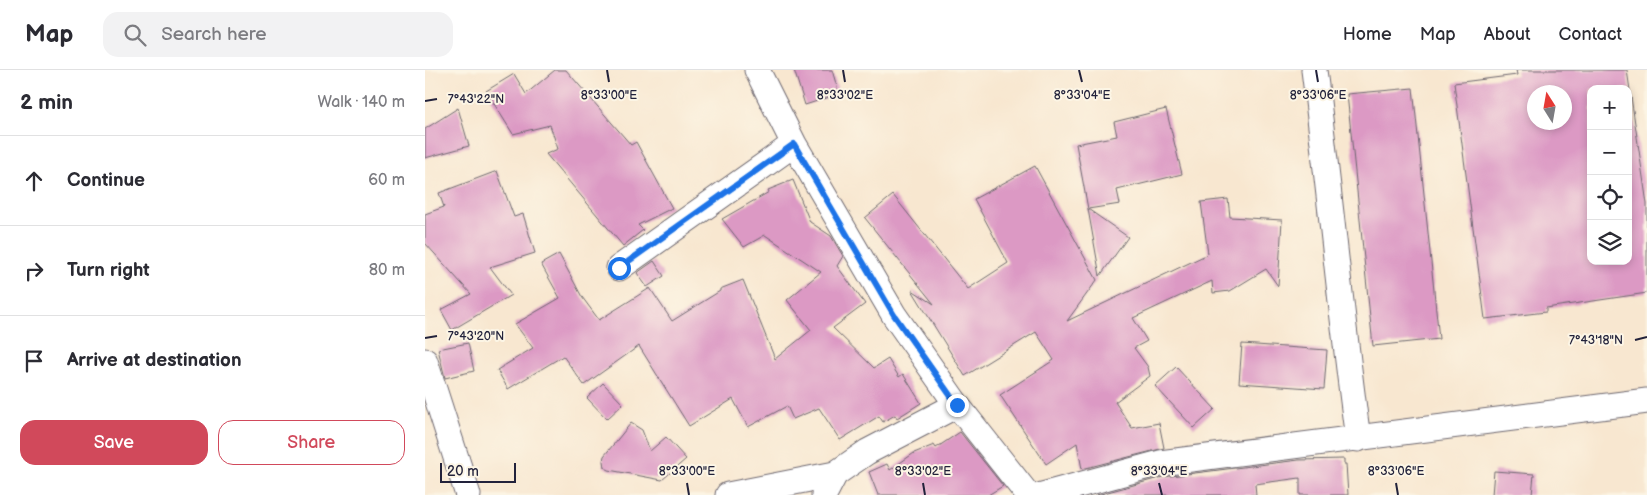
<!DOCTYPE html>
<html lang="en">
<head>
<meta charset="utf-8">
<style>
  body { margin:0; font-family:"Balsamiq Sans",sans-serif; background:#f2f2f3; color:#2b2b33 }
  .controls { position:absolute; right:15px; top:15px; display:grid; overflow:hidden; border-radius:10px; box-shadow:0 2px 8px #0003 }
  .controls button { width:45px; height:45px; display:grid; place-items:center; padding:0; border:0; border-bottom:1px solid #e1e1e2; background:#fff; color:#2b2b33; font:25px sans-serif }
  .compass { position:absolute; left:1102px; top:15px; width:45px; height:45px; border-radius:50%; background:#fff; box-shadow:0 2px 8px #0003; rotate:349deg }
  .scale { position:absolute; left:15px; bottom:12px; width:76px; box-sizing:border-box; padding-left:5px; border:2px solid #22223b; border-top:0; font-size:14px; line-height:18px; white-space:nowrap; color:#22223b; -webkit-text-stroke:4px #fcf5e5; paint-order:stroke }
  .stop { position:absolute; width:15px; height:15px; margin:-11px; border:4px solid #1a73e8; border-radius:50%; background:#fff }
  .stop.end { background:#1a73e8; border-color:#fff; box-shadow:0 1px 5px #0008 }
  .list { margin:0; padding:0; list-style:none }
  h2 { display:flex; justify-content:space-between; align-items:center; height:65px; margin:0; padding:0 20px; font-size:21px }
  h2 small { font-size:16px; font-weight:400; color:#7c7c81 }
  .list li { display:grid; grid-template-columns:32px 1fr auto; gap:15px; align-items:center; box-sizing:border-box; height:90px; padding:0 20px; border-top:1px solid #e1e1e2 }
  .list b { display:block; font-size:19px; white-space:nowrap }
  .list em { font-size:16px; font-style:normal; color:#7c7c81 }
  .actions { display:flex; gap:10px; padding:15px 20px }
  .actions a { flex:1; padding:11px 0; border:1px solid #d1495b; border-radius:15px; text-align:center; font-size:18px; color:#d1495b }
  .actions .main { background:#d1495b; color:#fff }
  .icon { flex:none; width:28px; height:28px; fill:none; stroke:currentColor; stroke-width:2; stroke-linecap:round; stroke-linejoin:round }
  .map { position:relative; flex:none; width:1222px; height:425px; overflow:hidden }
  header { display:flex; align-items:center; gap:30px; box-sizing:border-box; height:70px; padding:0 25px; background:#fff; border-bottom:1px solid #e1e1e2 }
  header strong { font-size:24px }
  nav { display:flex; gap:28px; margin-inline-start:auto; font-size:18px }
  .search { width:350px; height:45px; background:#f2f2f3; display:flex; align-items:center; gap:12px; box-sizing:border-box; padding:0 18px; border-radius:15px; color:#7c7c81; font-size:19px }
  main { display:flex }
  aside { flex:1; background:#fff }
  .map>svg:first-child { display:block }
</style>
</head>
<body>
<header>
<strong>Map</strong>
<div class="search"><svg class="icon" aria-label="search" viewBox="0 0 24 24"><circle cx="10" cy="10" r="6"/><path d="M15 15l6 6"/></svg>Search here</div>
<nav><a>Home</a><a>Map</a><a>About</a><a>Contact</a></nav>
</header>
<main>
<aside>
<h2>2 min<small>Walk · 140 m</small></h2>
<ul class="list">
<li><svg class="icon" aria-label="ahead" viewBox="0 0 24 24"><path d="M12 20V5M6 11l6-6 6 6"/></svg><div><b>Continue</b></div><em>60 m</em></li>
<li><svg class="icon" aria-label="right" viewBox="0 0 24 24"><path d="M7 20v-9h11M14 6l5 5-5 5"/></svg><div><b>Turn right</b></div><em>80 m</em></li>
<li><svg class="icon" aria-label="arrive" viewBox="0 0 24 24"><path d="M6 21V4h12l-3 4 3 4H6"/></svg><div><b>Arrive at destination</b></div></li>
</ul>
<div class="actions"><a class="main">Save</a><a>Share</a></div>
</aside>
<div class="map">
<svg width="1222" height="425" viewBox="0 0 1222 425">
  <rect width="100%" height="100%" fill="#fcf5e5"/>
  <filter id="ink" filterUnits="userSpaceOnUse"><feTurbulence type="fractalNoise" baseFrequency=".02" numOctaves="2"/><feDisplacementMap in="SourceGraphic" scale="10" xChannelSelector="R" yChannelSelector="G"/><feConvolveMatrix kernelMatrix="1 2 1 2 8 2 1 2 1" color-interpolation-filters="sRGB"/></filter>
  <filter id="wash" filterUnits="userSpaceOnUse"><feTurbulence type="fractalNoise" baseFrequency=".0096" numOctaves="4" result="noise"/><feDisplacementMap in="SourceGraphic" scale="20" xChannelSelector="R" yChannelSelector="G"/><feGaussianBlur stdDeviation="1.12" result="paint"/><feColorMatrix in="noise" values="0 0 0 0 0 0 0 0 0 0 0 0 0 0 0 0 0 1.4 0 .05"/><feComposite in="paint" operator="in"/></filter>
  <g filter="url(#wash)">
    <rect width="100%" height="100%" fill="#f8e7d0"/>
    <g id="blocks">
      <!-- building -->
      <path fill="#dc99c4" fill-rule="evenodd" d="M130,0H141L206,75L211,72L247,138L213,155L218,160L198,176L121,84L133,79L125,55L88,64L61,21L89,4L101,24Z
        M369,0H407L414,24L380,35Z
        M1091,0H1202L1222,134V223L1121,238V242L1060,249L1029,13L1092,5ZM1166,19H1203V191H1166ZM1110,22H1140V52H1110Z
        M988,18L1014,269L948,276L922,24Z
        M33,38L44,76L0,88V59Z
        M741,39L757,104L692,120L695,134L663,139L651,74L692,66L689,52Z
        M610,96L672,210L642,251L783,184L776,132L803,129L805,147L857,150L853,216L841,199L805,221L788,223L787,211L708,248L722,271L709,278L723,297L725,306L690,332L707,358L734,353L739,378L657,399L652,373L621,394L575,325L629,290L611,262L540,306L487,220L509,234L440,148L468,125L543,219L583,193L549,129Z
        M72,101L89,147L98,144L110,183L65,197L86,225L27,260L16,240L46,224L0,173V144L19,137L14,123Z
        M368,110L385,152L406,166L418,186L412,196L440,234L408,258L449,298L463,289L474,307L478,304L496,333L472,348L470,345L458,352L454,346L415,370L394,338L368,349L362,336L323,357L308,329L264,356L214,276L159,315L138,286L83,319L72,300L108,278L90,254L135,228L116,194L134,184L157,227L174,250L225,218L247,251L295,221V219L318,210L350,289L386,260L362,230L396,202L340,165L319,177L297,149L344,122L343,120Z
        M663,139L703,167L675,206Z
        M229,191L239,206L222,217L212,203Z
        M43,273L49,301L20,308L13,279Z
        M817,274L902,280L899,319L814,313Z
        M751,297L790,339L769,358L730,316Z
        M178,313L198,334L182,349L162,328Z
        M206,353L217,360L225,381L241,367L261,389L237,410L184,400L179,397L178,391L179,386Z
        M535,362L578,416L563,425H453L444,402L462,394L465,400L489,383L509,375L511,378Z
        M919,389V394H921L923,425H875V408L830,414L831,425H672L738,407L874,390Z
        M1069,401L1109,404L1107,425H1067Z"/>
    </g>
  </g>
  <g filter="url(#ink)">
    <use href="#blocks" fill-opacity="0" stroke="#6d676f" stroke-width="1"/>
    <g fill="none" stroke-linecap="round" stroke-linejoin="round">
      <!-- minor casing -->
      <g stroke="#6d676f" stroke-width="27">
        <path id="minor" d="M332,0L369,74L469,245L532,335L603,425
          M889,0C905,123 916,246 933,369
          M194,198L369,74
          M0,291L43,425
          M303,425L410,404
          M399,425L410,404L442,382L532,335
          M617,425L735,393L1222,331"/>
      </g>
      <!-- minor -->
      <use href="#minor" stroke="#fff" stroke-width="25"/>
    </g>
  </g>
  <g fill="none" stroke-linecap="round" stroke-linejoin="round" filter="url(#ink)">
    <!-- route -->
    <path stroke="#1a73e8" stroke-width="6" d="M194,198L369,74L469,245L532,335"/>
  </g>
  <!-- ticks -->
  <path fill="none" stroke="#22223b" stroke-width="2" d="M182,0L184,12M418,0L420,12M654,0L657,12M891,0L893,12M0,31L12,29M0,268L12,266M1210,270L1222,267M262,413L264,425M498,413L500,425M734,413L737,425M971,413L973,425"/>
  <g font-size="12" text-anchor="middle" fill="#22223b" stroke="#fcf5e5" stroke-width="4" stroke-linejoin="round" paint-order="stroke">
    <text x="184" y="29">8°33'00"E</text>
    <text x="420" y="29">8°33'02"E</text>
    <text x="657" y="29">8°33'04"E</text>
    <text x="893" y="29">8°33'06"E</text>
    <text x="51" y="33">7°43'22"N</text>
    <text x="51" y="270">7°43'20"N</text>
    <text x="1171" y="274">7°43'18"N</text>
    <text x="262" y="405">8°33'00"E</text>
    <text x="498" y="405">8°33'02"E</text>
    <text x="734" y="405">8°33'04"E</text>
    <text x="971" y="405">8°33'06"E</text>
  </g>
</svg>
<div class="controls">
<button>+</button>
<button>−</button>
<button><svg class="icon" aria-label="locate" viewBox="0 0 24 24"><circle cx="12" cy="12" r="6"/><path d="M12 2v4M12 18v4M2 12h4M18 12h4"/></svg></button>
<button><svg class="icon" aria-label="layers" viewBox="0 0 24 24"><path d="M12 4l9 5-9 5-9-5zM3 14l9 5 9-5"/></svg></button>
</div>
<svg class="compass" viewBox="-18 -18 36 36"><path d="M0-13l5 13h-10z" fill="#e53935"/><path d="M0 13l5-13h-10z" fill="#7c7c81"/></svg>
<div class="scale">20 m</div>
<div class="stop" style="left:194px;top:198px"></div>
<div class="stop end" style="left:532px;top:335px"></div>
</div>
</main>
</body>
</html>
